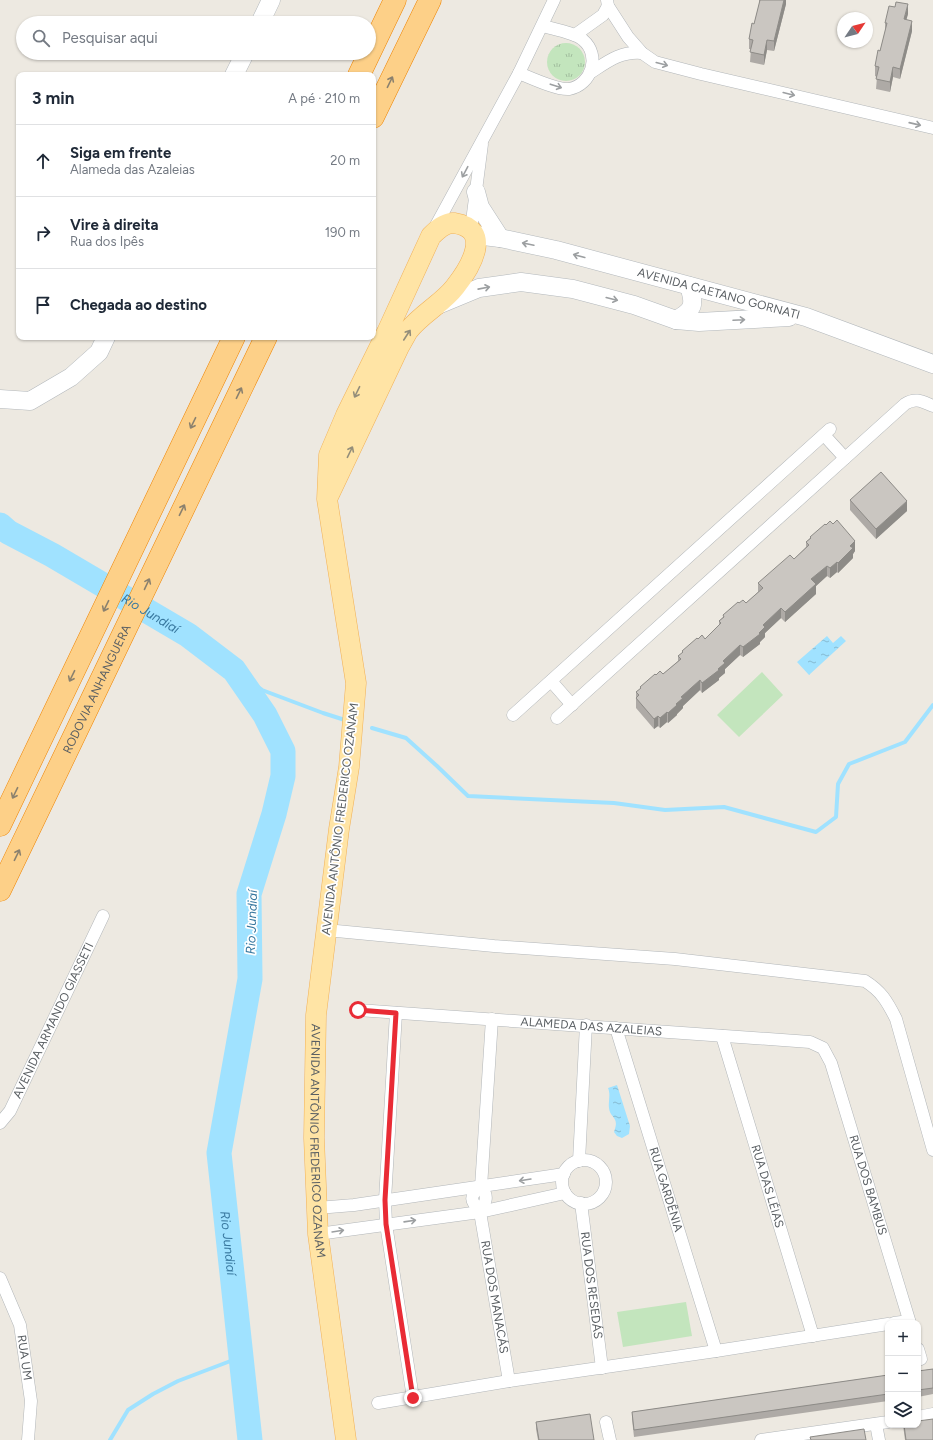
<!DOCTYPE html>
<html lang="pt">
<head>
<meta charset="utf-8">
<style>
  body { margin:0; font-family:Figtree,sans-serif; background:#f6f6f7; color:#1f2937 }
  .controls { position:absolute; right:12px; bottom:12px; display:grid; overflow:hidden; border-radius:8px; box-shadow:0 1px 3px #0004 }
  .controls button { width:36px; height:36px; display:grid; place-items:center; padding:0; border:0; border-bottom:1px solid #e0e1e3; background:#fff; color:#1f2937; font:20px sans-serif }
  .compass { position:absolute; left:837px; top:12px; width:36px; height:36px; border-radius:50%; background:#fff; box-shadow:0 1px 3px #0004; rotate:55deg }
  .stop { position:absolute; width:12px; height:12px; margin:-9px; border:3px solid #e92b35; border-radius:50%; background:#fff }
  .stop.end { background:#e92b35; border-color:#fff; box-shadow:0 1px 4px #0008 }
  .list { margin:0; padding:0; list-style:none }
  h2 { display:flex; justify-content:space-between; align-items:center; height:52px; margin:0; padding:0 16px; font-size:17px }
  h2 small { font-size:13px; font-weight:400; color:#747a83 }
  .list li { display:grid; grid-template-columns:26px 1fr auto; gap:12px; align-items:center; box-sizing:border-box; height:72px; padding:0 16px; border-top:1px solid #e0e1e3 }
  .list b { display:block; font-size:15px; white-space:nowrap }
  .list p { margin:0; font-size:13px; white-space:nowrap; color:#747a83 }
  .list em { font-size:13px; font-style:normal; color:#747a83 }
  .icon { flex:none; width:22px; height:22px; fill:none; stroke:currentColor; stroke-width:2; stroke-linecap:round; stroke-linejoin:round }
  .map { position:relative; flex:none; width:933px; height:1440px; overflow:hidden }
  .search { position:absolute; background:#fff; box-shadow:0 1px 3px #0004; left:16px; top:16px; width:360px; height:44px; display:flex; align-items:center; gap:10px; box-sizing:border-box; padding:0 14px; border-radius:22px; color:#747a83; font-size:15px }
  .panel { position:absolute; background:#fff; box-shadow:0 1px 3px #0004; left:16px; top:72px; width:360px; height:268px; border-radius:8px }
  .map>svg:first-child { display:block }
</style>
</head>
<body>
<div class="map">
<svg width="933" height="1440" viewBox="0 0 933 1440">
  <defs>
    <pattern id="grass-tufts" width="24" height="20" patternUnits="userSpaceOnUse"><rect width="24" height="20" fill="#c3e5bd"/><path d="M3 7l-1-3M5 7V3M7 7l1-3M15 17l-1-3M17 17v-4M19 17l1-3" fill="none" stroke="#a1bd9d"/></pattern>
    <pattern id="water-ripples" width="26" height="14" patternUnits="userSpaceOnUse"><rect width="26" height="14" fill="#a0e2ff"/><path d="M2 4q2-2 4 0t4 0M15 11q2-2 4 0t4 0" fill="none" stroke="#85bad2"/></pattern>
  </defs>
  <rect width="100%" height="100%" fill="#ede9e1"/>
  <!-- grass -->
  <path fill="url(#grass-tufts)" d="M547 62a19 19 0 1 1 38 0a19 19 0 1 1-38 0Z"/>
  <!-- pitch -->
  <path fill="#c3e5bd" d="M762,672L783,695L739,737L717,715Z
    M686,1302L692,1336L623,1347L617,1312Z"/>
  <!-- water -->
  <path fill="url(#water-ripples)" d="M827,636L833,643L841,636L846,641L809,675L797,662Z
    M617,1085L630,1126L629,1134L622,1138L617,1136L614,1132C620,1116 610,1119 609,1108C608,1101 611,1095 608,1088Z"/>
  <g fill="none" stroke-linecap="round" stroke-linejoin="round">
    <!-- stream -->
    <path stroke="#a0e2ff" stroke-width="4" d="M234,670L262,690L323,713L348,721
      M372,728L406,738L437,766L468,796L614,803L665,810L724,807L816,832L836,817L838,784L849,764L905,742L933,705
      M110,1440L128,1410L153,1394L178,1381L241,1357"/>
    <!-- river -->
    <path stroke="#a0e2ff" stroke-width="25" id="s1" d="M0,525L8,532L52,555L188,635L234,670L265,715L283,751V776L274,814L249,894L250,979L219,1153L250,1440"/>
    <!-- street casing -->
    <g stroke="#b2b6b9" stroke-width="13">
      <g id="street">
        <path d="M607,0L608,6L628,37L642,53L655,62L701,74L933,128"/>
        <path d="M575,35L603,15L608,6"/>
        <path d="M519,73C531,78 557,90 569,89C592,85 601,55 583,40C576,33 553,29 543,26"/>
        <path d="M590,73C607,62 620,51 642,53"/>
        <path d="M434,229L519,73L554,0"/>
        <path d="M471,229L482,144"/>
        <path d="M824,435L845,458"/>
        <path d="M551,681L572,705"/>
        <path d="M513,715L830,429"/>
        <path d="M557,718L905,404C916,397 923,402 933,406"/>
        <path d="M326,930L494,946L675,959L865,981C881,991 887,1001 896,1019L933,1150"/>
        <path id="s2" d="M358,1010L810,1042L823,1048L831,1063L910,1323"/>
        <path d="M396,1013L385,1200L386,1224L413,1398"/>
        <path id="s3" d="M616,1028L716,1351"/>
        <path id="s4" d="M722,1036L813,1336"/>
        <path id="s5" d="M0,1123L10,1111L103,916"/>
        <circle cx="584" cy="1182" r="22"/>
        <path d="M579,1161L586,1025"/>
        <path id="s6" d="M481,1187C468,1196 471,1201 480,1212L509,1381"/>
        <path id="s7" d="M581,1203L602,1368"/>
        <path d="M317,1208L354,1205L564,1174"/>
        <path d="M480,1212C486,1202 489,1196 481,1187L492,1019"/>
        <path d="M318,1234L480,1212L565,1193"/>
        <path id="s8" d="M0,1278L20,1325L31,1401L28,1440"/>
        <path d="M894,1323L909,1321"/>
        <path d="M918,1349L921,1359"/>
        <path d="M378,1403L509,1381L716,1351L888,1324"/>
        <path d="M918,1417L933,1414"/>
        <path d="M606,1422L610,1440"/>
        <path d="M876,1424L879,1440"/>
        <path d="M761,1440L888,1422"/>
      </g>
    </g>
    <!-- secondary casing -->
    <g stroke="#b3b8bc" stroke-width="19">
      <g id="secondary">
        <path d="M260,23L271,0"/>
        <path d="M234,75L245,53"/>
        <path d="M476,192L480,207L500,238"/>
        <path id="s9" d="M475,235L500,238L556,250L806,317L933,364"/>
        <path d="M438,305L479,288L521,282L573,289L634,305L676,320L699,322L789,317"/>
        <path d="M676,320C694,310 695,305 689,286"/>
        <path d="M0,399L30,401L71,377L99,352L106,337"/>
      </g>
    </g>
    <!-- primary casing -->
    <g stroke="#f2b156" stroke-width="21">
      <g id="primary">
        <path id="s10" d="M327,499L399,347C402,342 405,336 408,331C421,314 443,303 455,287C470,268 494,229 454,223C445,222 437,230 431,236L387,332L346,415L329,455L327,499L356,683L349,767L339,829L316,1015L314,1138L318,1234L346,1440"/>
      </g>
    </g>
    <!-- highway casing -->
    <g stroke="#ef8400" stroke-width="23">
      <g id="highway">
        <path d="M359,75L395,0"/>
        <path d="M373,117L430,0"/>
        <path d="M0,825L234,337"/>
        <path id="s11" d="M0,890C90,706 176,521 266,337"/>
      </g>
    </g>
    <!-- street -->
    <use href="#street" stroke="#fff" stroke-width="12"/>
    <!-- secondary -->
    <use href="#secondary" stroke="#fff" stroke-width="18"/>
    <!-- primary -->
    <use href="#primary" stroke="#ffe4a5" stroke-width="20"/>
    <!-- highway -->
    <use href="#highway" stroke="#fdd088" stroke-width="22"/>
  </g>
  <!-- wall -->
  <path fill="#aeaaa6" d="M759,0H786V4L774,51L767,50L764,65L750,62L751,49H749V39L754,24L759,5Z
    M908,14L906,19L912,31L900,79L893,77L890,92L876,89L877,77L875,76V66L880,51L885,33V23Z
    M850,500L907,511L876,539L850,510Z
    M810,537L855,551L853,554V558L838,573L837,572L830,578L827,576L816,586V594L785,622L781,618L765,633V637L760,642V644L743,657L740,655L725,669V673L719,678V680L702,693L700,690L683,706V708L677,714V715L668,723L667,722L660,728L658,726L654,729L636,708V692L640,689V687L656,675L663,674L678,661V656L682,653V651L698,639H705L719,625V621L723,617V615L739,603H746L758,592V583L794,559L806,547V542L810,538Z
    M933,1369V1394L918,1397V1371Z
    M888,1375V1401L634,1437L632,1419V1412Z
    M536,1422L594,1440H538L536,1429Z
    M903,1425L933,1440H905Z"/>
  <!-- shaded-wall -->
  <path fill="#8d8b87" d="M784,0H786V4L774,51V41Z
    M908,4V14L904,29V19Z
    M912,21V31L900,79V69Z
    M767,40V50L764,65V55Z
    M893,67V77L890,92V82Z
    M907,501V511L876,539V529Z
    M855,541V551L853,554V558L838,573V563L850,546Z
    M837,562V572L830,578V568Z
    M827,566V576L816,586V594L785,622V612L811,579Z
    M781,608V618L765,633V637L760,642V644L743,657V647L759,633L763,625Z
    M740,645V655L725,669V673L719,678V680L702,693V683L718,669L723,661Z
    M700,680V690L683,706V708L677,714V715L668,723V713L676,704L681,697Z
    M667,712V722L660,728V718Z
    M658,716V726L654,729V719Z"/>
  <!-- building -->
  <path fill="#cac6c1" stroke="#8d8b87" d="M760,0H784L774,41L767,40L764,55L750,52L753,40L749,39L752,23L754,24Z
    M896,2L908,4L904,19L912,21L900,69L893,67L890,82L876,79L879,67L875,66L878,50L880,51L887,23H885L889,6L895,7Z
    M881,472L907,501L876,529L850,500Z
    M837,520L855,541L850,546L853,548L838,563L837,562L830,568L827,566L811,579L816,584L785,612L781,608L763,625L765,627L759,633L760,634L743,647L740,645L723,661L725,663L718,669L719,670L702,683L700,680L681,697L683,698L676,704L677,705L668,713L667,712L660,718L658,716L654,719L636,698L639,695L636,692L641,688L640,687L655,674L656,675L660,671L663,674L681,659L678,656L683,652L682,651L697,638L698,639L702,635L705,639L721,623L719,621L724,617L723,615L738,602L739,603L743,600L746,603L763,588L758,583L790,555L794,559L809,545L806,542L811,538L810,537L825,524L826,525L830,521L833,524Z
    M933,1369V1388L918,1390V1371Z
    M888,1375V1394L634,1430L632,1412Z
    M590,1414L594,1440H539L536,1422Z
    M933,1419V1440H906L904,1425H918V1421Z
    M864,1429L866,1440H811L810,1437Z"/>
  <!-- one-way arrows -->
  <defs><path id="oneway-shaft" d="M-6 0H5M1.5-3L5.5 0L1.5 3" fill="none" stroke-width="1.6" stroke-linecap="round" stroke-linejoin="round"/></defs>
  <g stroke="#9c9fa1">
    <use href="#oneway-shaft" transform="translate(662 64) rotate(15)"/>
    <use href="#oneway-shaft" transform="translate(556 86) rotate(18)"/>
    <use href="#oneway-shaft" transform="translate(789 94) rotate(14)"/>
    <use href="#oneway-shaft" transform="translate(915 124) rotate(13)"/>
    <use href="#oneway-shaft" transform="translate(465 172) rotate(118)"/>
    <use href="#oneway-shaft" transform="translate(528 244) rotate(-168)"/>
    <use href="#oneway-shaft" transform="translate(579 256) rotate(-165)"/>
    <use href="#oneway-shaft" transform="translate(484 288) rotate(-11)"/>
    <use href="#oneway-shaft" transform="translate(612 299) rotate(14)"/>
    <use href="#oneway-shaft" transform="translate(739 320) rotate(-3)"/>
    <use href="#oneway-shaft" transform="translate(525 1180) rotate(171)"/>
    <use href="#oneway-shaft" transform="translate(410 1221) rotate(-8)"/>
    <use href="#oneway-shaft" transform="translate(338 1231) rotate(-9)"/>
  </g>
  <g stroke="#8b816e">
    <use href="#oneway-shaft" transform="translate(390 82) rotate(-64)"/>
    <use href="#oneway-shaft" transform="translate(239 393) rotate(-64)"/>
    <use href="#oneway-shaft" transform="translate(193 423) rotate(116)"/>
    <use href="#oneway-shaft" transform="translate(182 510) rotate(-64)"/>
    <use href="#oneway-shaft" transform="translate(147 584) rotate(-65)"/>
    <use href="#oneway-shaft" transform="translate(106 606) rotate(116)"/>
    <use href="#oneway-shaft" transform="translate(72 676) rotate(116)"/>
    <use href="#oneway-shaft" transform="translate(15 793) rotate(116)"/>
    <use href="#oneway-shaft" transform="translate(17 855) rotate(-64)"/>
  </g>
  <g stroke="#948e7a">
    <use href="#oneway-shaft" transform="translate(407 335) rotate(-57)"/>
    <use href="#oneway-shaft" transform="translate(357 392) rotate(116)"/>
    <use href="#oneway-shaft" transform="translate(350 452) rotate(-64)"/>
  </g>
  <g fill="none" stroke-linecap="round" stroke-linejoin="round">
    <!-- route -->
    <path stroke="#e92b35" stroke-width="5" d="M358,1010L396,1013L385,1200L386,1224L413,1398"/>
  </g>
  <g text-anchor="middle" stroke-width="3.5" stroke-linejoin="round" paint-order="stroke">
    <!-- street labels -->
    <g font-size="12" fill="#5a5f63" stroke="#fff">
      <text dy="4" stroke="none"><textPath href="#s9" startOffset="251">AVENIDA CAETANO GORNATI</textPath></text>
      <text dy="4" stroke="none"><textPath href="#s11" startOffset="223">RODOVIA ANHANGUERA</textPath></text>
      <text transform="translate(340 819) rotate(-83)" y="4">AVENIDA ANTÔNIO FREDERICO OZANAM</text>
      <text dy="4" stroke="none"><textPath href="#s5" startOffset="116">AVENIDA ARMANDO GIASSETI</textPath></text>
      <text dy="4" stroke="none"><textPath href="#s2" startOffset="234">ALAMEDA DAS AZALEIAS</textPath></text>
      <text dy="4" stroke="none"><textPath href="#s10" startOffset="1293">AVENIDA ANTÔNIO FREDERICO OZANAM</textPath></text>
      <text dy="4" stroke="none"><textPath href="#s2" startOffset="612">RUA DOS BAMBUS</textPath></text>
      <text dy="4" stroke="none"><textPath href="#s4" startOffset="157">RUA DAS LÉIAS</textPath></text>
      <text dy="4" stroke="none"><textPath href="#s3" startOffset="169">RUA GARDÊNIA</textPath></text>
      <text dy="4" stroke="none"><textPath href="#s7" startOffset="83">RUA DOS RESEDÁS</textPath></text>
      <text dy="4" stroke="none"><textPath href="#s6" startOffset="117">RUA DOS MANACÁS</textPath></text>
      <text dy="4" stroke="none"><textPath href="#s8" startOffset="84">RUA UM</textPath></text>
    </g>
    <!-- water labels -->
    <g font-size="13" font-style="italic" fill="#38789f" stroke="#fff">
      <text dy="5" stroke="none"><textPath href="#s1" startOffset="175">Rio Jundiaí</textPath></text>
      <text transform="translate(251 922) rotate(-88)" y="5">Rio Jundiaí</text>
      <text dy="5" stroke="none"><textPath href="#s1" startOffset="871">Rio Jundiaí</textPath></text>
    </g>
  </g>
</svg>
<div class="controls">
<button>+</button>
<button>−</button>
<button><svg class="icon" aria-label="layers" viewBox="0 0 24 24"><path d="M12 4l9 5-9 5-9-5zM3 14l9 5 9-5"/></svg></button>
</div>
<svg class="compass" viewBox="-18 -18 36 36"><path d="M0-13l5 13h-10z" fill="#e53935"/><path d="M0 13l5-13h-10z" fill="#747a83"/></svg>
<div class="stop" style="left:358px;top:1010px"></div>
<div class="stop end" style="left:413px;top:1398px"></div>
<div class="search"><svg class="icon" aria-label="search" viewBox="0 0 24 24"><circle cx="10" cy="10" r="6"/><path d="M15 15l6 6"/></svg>Pesquisar aqui</div>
<section class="panel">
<h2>3 min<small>A pé · 210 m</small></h2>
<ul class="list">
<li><svg class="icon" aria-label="ahead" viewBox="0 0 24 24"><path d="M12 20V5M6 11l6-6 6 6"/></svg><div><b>Siga em frente</b><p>Alameda das Azaleias</p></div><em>20 m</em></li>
<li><svg class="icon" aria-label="right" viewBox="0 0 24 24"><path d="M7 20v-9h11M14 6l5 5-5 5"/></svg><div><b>Vire à direita</b><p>Rua dos Ipês</p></div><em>190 m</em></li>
<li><svg class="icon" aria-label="arrive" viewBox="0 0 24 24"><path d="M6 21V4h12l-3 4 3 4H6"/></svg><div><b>Chegada ao destino</b></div></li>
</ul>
</section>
</div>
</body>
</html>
